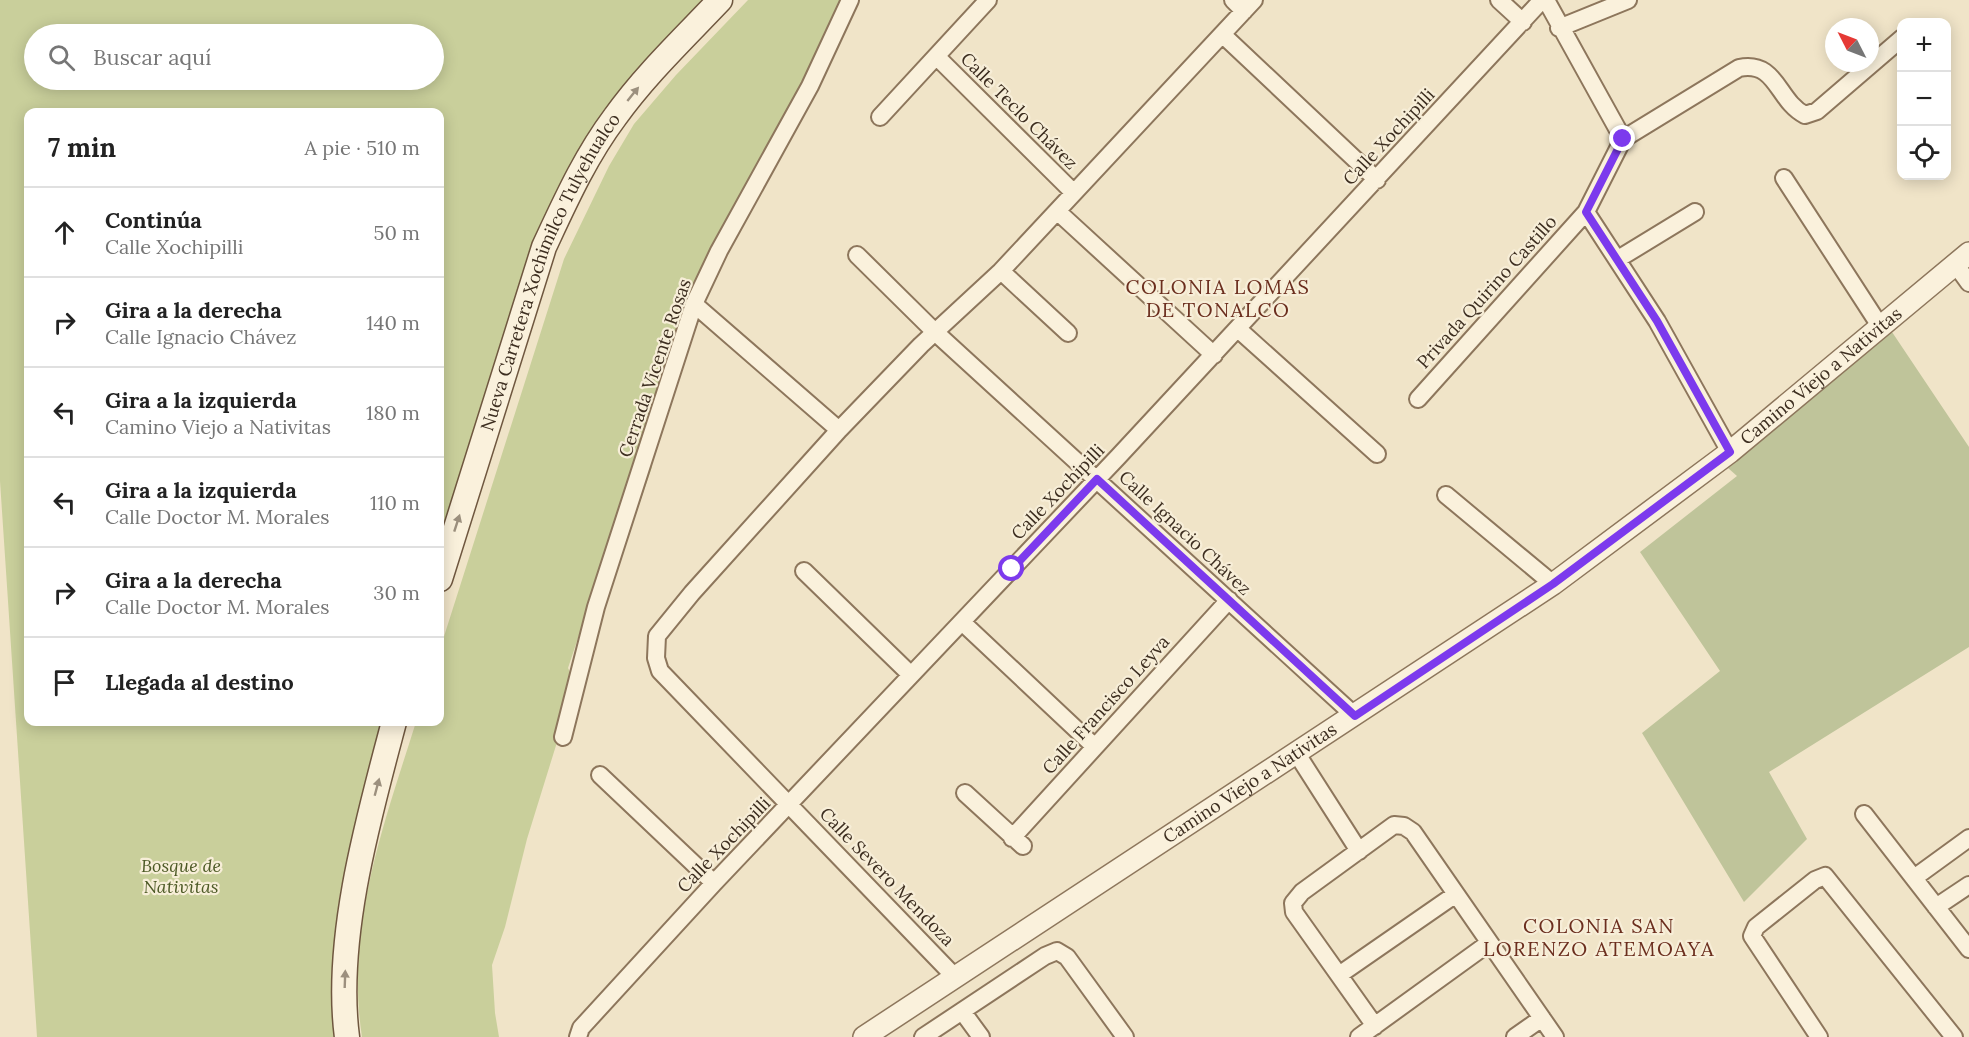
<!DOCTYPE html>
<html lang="es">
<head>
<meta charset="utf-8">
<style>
  body { margin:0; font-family:Lora,serif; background:#f2f2f2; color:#222 }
  .controls { position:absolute; right:18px; top:18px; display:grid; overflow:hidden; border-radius:12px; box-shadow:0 3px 15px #0003 }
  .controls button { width:54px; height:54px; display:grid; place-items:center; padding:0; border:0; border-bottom:2px solid #e0e0e0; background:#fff; color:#222; font:30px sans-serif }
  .compass { position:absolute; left:1825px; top:18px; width:54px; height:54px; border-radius:50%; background:#fff; box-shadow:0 3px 15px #0003; rotate:312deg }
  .stop { position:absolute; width:18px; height:18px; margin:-14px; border:4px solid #7c3aed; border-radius:50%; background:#fff }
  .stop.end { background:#7c3aed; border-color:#fff; box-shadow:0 2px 6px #0008 }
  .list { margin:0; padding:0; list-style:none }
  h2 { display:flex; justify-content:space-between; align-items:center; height:78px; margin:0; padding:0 24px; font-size:26px }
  h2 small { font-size:20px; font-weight:400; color:#767676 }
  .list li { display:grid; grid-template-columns:39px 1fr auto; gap:18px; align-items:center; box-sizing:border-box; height:90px; padding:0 24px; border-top:2px solid #e0e0e0 }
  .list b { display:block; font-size:22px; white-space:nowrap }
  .list p { margin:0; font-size:20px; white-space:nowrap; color:#767676 }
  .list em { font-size:20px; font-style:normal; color:#767676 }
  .icon { flex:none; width:33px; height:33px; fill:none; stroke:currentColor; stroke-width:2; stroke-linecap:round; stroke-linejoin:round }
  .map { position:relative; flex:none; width:1969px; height:1037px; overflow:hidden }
  .search { position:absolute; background:#fff; box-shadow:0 3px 15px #0003; left:24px; top:24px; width:420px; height:66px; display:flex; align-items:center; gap:15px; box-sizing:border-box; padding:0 21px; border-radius:33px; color:#767676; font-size:22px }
  .panel { position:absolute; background:#fff; box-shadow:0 3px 15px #0003; left:24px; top:108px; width:420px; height:618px; border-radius:12px }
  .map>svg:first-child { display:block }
</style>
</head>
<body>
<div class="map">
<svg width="1969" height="1037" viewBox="0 0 1969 1037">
  <rect width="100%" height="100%" fill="#f0e4c8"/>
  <!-- green -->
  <path fill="#c9cf9b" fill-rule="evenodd" d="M0,0H714L582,161L440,570V112H28V722H392C372,782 343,854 337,917C333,957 337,997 339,1037H37L0,481ZM34,34H434V80H34Z
    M748,0H858L709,258L682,311L635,461L652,467L608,596L594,590L568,668L572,676L558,739L527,839L505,927L492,965L495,1013L499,1037H362C345,927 384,824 416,722H440V649L564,259L609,166L634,124L676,75Z"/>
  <!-- cemetery -->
  <path fill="#bfc49a" d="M1892,332L1969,447V647L1769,772L1807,839L1744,902L1642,733L1720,671L1640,552L1737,476L1728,468Z"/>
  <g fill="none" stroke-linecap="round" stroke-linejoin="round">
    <!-- minor casing -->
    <g stroke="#8d765c" stroke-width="20">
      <path id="minor" d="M1233,0L1244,11
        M1499,0L1523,22
        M1546,0L1623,139
        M1559,28L1628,0
        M1223,35L1377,180
        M937,57L1073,192
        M880,117L988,0
        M1623,139L1586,212L1657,321L1730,452
        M1623,139L1739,68C1777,60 1777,101 1805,115L1817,111L1902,38
        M1784,178L1880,326
        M1057,211L1214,355
        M857,255L935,332L1355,716
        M1618,259L1695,212
        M1956,265L1969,283
        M1001,271L1068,333
        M694,304L839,430
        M1238,329L1377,454
        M1418,399L1586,212
        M1446,495L1553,584
        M804,571L911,675
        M962,622L1095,747
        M563,737L596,607L694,304L719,251L810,86L850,0
        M1297,754L1359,851
        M600,775L714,883
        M965,793L1023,846
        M1864,814L1969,949
        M1012,838L1229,600
        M1914,878L1969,838
        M1936,907L1969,885
        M1339,975L1456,894
        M955,977L660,671L656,658L657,636L692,593L839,430L921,345L1001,271L1254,0
        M962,1011L981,1037
        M1375,1026L1294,912L1293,903L1302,892L1394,825L1404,826L1413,832L1555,1037
        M578,1037L581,1028L714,883L1118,457L1542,0
        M923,1037L1045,956L1057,951L1067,957L1125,1037
        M1359,1037L1489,943
        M1515,1037L1542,1018
        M1819,1037L1752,936L1756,927L1815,880L1825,876L1954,1037"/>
    </g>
    <!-- tertiary casing -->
    <g stroke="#8d765c" stroke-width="24">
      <g id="tertiary">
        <path id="s1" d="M864,1037L1553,584L1730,452L1969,253"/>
      </g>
    </g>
    <!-- secondary casing -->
    <g stroke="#6f573f" stroke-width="27">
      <g id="secondary">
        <path id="s2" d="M440,579L544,247C565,202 585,157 615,117C645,75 684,38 720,0"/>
        <path d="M347,1037C334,939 369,816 394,722"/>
      </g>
    </g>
    <!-- minor -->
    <use href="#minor" stroke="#faf1dc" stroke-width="16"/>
    <!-- tertiary -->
    <use href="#tertiary" stroke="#faf1dc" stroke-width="21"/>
    <!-- secondary -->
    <use href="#secondary" stroke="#faf1dc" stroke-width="24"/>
  </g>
  <!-- one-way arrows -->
  <defs><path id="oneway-solid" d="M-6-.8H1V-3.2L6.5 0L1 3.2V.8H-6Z" transform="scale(1.5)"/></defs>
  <g fill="#9c907e">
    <use href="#oneway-solid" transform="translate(633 94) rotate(-51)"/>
    <use href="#oneway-solid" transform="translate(457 523) rotate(-72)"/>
    <use href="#oneway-solid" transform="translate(377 787) rotate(-75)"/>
    <use href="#oneway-solid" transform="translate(345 979) rotate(-88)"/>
  </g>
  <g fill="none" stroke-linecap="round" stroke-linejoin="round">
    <!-- route -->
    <path stroke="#7c3aed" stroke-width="8" d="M1012,569L1097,479L1355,716L1553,584L1730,452L1657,321L1586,212L1623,139"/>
  </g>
  <g text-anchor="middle" stroke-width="4.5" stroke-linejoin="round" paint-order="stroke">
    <!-- street labels -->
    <g font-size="18" fill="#3d2e20" stroke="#f7eed8">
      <text transform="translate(1019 111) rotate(45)" y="6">Calle Teclo Chávez</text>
      <text transform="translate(1389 137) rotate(-47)" y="6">Calle Xochipilli</text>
      <text dy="6" stroke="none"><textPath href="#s2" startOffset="327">Nueva Carretera Xochimilco Tulyehualco</textPath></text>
      <text transform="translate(1487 292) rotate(-48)" y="6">Privada Quirino Castillo</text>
      <text transform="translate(655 368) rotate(-71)" y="6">Cerrada Vicente Rosas</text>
      <text dy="6" stroke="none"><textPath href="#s1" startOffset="1164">Camino Viejo a Nativitas</textPath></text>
      <text transform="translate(1058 492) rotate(-46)" y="6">Calle Xochipilli</text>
      <text transform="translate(1185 533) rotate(43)" y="6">Calle Ignacio Chávez</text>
      <text transform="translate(1106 705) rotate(-48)" y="6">Calle Francisco Leyva</text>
      <text dy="6" stroke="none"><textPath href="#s1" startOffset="462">Camino Viejo a Nativitas</textPath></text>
      <text transform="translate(724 845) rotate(-46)" y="6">Calle Xochipilli</text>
      <text transform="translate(887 877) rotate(46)" y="6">Calle Severo Mendoza</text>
    </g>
    <!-- park labels -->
    <g font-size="18" font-style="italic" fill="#4d5a26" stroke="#f7eed8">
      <text x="181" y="872">Bosque de<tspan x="181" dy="21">Nativitas</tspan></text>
    </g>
    <!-- neighbourhood labels -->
    <g font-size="20" letter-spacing="1.5" fill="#6b2e1e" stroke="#f7eed8">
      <text x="1218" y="294">COLONIA LOMAS<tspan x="1218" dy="23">DE TONALCO</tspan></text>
      <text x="1599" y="933">COLONIA SAN<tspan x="1599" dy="23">LORENZO ATEMOAYA</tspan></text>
    </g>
  </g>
</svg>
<div class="controls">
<button>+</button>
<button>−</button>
<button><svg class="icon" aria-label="locate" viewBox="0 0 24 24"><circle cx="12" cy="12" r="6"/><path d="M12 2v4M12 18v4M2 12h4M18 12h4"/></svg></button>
</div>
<svg class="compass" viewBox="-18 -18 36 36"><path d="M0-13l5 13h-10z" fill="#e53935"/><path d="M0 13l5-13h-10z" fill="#767676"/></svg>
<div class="stop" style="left:1012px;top:569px"></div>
<div class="stop end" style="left:1623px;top:139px"></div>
<div class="search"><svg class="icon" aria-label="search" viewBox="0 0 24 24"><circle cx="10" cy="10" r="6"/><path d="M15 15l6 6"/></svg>Buscar aquí</div>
<section class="panel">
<h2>7 min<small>A pie · 510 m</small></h2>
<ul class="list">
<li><svg class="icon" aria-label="ahead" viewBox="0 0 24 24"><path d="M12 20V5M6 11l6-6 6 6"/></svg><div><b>Continúa</b><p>Calle Xochipilli</p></div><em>50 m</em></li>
<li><svg class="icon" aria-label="right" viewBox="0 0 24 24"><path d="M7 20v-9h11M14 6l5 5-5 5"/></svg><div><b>Gira a la derecha</b><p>Calle Ignacio Chávez</p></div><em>140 m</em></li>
<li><svg class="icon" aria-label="left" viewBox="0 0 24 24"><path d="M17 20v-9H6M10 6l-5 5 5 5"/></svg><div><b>Gira a la izquierda</b><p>Camino Viejo a Nativitas</p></div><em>180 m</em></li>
<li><svg class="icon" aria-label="left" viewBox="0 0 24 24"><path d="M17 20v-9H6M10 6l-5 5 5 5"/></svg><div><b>Gira a la izquierda</b><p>Calle Doctor M. Morales</p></div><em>110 m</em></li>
<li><svg class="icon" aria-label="right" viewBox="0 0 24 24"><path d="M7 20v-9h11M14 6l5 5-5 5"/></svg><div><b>Gira a la derecha</b><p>Calle Doctor M. Morales</p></div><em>30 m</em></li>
<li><svg class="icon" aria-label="arrive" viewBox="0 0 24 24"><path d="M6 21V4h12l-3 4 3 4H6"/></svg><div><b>Llegada al destino</b></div></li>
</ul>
</section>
</div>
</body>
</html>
